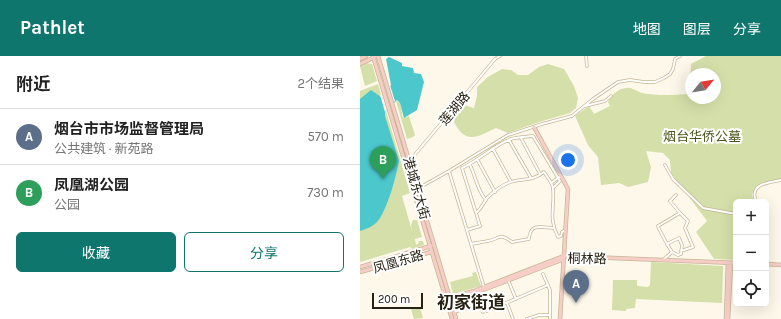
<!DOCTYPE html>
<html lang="zh">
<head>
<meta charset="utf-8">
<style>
  body { margin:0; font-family:Karla,"Noto Sans SC",sans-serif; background:#f6f6f6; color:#222 }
  .controls { position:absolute; right:12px; bottom:12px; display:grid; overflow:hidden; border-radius:6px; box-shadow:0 4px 16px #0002 }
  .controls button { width:36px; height:36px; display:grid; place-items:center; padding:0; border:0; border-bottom:1px solid #e0e0e0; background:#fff; color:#222; font:20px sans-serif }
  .compass { position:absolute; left:325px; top:12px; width:36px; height:36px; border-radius:50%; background:#fff; box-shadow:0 4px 16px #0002; rotate:60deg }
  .scale { position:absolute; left:12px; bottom:10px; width:51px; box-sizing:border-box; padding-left:4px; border:2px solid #272114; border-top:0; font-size:11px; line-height:14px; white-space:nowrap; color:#272114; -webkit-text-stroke:3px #fff; paint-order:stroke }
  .you { position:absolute; left:208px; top:104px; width:14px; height:14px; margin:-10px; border:3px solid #fff; border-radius:50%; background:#1a73e8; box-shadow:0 0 0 6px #1a73e833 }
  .badge { display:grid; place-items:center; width:26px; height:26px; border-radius:50%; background:#0f766e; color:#fff; font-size:13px; font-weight:700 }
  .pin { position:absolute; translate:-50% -33px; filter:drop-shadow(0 1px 2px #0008) }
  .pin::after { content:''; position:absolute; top:21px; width:14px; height:12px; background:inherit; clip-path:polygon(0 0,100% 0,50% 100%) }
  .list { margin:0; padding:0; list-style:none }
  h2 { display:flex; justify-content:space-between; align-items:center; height:52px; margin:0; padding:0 16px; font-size:17px }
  h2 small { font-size:13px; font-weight:400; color:#767676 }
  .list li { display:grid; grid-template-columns:26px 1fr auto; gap:12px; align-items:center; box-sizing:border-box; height:56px; padding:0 16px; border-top:1px solid #e0e0e0 }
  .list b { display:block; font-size:15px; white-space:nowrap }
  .list p { margin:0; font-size:13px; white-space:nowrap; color:#767676 }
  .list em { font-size:13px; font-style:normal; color:#767676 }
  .actions { display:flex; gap:8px; padding:12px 16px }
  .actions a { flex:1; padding:9px 0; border:1px solid #0f766e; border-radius:6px; text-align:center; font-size:14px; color:#0f766e }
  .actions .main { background:#0f766e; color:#fff }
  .icon { flex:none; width:22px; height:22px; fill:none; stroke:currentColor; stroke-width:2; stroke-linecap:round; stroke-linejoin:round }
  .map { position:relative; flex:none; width:421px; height:263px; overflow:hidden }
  header { display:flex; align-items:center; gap:24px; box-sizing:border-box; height:56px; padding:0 20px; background:#0f766e; color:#fff }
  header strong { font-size:19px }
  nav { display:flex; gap:22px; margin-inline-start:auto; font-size:14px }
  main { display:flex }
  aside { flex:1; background:#fff }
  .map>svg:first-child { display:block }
</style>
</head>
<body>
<header>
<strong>Pathlet</strong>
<nav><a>地图</a><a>图层</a><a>分享</a></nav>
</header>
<main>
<aside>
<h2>附近<small>2个结果</small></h2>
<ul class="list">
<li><span class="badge" style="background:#5c6f8a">A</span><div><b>烟台市市场监督管理局</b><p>公共建筑 · 新苑路</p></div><em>570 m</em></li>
<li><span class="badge" style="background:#2e9e5b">B</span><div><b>凤凰湖公园</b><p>公园</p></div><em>730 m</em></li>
</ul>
<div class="actions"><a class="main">收藏</a><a>分享</a></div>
</aside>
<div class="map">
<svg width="421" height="263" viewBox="0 0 421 263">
  <rect width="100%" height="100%" fill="#fef8ea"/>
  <!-- green -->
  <path fill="#d4dfa9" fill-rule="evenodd" d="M346,0H421V123C409,125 397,125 392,139L394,146H376V204L354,203L336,176L347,165L311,117L310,104L303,97L286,95L291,111L288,126L268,131L259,127L241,129L238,101L228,89L215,60L229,50L234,58L250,50L248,46C251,39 259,32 267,32C272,31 277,36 282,37C298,40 314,39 329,38L331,8ZM331,18H355V42H331Z
    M7,7L12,8L17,25L5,30L0,10Z
    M188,8L204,13L214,30L218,42L216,52L210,57L179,66L148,77L136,72C117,81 106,89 94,66L97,58L104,49L114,52L117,40V31L128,21L142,13L151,14L158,19H168L179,11Z
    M18,28L50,137L42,140L52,175L51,169L53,164H57L62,181L55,183L56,189L59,187L58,185H63L64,189L52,193L50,191L0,206V35Z
    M36,45H37L40,47L43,62L49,60L55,79L53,81L47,83Z
    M291,206L363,210L362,247L276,243L275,252L266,253V255L252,254L253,224H277V230L288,231L290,229Z
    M116,216L121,230L93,238L90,226L113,220L112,217Z
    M60,251L63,262L54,263L51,253Z"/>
  <!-- water -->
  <path fill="#4cc8cc" d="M29,1L42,7V10L53,12L54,17L61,18L64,26L57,54L44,62L40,47L37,44L25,56V60L39,105C36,121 27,155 17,166C12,171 6,173 0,175V43L11,34L21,41L31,29L26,3Z"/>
  <!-- pier -->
  <path fill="#fef8ea" d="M30,29L35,45L25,56L20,39Z"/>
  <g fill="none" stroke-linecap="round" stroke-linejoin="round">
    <!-- street casing -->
    <g stroke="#c6b695" stroke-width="3.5">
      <path id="street" d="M226,0L227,10
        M225,50L245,45L251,40
        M161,82L180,118
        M149,84L171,122
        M133,93L151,126
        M117,103L135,136
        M49,104L52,102L135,3L140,0
        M110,109C116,121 117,134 126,144
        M305,109L313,123L343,152L376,158
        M89,115L148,79L182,68L212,60L233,43L258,26L270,24L284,26H295L304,22L310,18L313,13L315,3L320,0
        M191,127L201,120
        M57,133L89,115L124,231
        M396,146C389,127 408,127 421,124
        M116,157L102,112C118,105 134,89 151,83C157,81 166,81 173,80L200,125L193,132
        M320,157L328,165L325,172L333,191L321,195
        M107,174L120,170L116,157C122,152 123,148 127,142C132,137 141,130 148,127C161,121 170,127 184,116C187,121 193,127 193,133C195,151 188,162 198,181L201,180L202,176L205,174
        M111,188C117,187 122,186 128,185C140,183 138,176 152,186L169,183C170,167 181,171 193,172
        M307,188L312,196
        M303,204L312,196L318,199L321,198L322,189L319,182L307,188L299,173L298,170L320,157L310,145L316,139
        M183,218L190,234V263
        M148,224L156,243
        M115,236L123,256
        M147,247L153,263
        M127,255L188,229
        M94,256L107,252
        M167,263L179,259H190"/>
    </g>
    <!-- secondary casing -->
    <g stroke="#c6b695" stroke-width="4.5">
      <path id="secondary" d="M13,0L92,263
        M18,0L96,263
        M0,3L6,0
        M0,8L15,1
        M174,71L208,133L200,263
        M406,208L421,209
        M0,211L71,190
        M0,216L71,196
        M86,243L114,235L204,200L376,207
        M89,245L115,237L204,203
        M366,263L368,207
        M368,263L371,207"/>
    </g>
    <!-- street -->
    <use href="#street" stroke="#fff" stroke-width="2"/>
    <!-- secondary -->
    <use href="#secondary" stroke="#f7cec7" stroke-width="3"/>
  </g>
  <g text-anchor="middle" stroke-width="4" stroke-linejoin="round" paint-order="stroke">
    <!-- street labels -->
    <g font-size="13" fill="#272114" stroke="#fff">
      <text transform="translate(94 52) rotate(-50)" y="5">莲湖路</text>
      <text transform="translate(57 132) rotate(74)" y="5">港城东大街</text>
      <text transform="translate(227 202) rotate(1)" y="5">桐林路</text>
      <text transform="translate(38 205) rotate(-16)" y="5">凤凰东路</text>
    </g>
    <!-- park labels -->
    <g font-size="13" fill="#4c551a" stroke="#fff">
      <text x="342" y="85">烟台华侨公墓</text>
    </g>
    <!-- district labels -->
    <g font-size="17" font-weight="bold" fill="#272114" stroke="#fff">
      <text x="111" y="252">初家街道</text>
    </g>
  </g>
</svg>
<div class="controls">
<button>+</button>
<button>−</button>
<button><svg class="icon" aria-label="locate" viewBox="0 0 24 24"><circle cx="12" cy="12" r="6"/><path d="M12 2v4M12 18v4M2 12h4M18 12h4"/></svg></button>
</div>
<svg class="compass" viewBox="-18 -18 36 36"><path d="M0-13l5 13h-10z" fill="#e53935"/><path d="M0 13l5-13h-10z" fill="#767676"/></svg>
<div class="scale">200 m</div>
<div class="you"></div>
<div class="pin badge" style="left:216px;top:247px;background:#5c6f8a">A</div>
<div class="pin badge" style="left:23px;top:123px;background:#2e9e5b">B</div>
</div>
</main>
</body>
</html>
